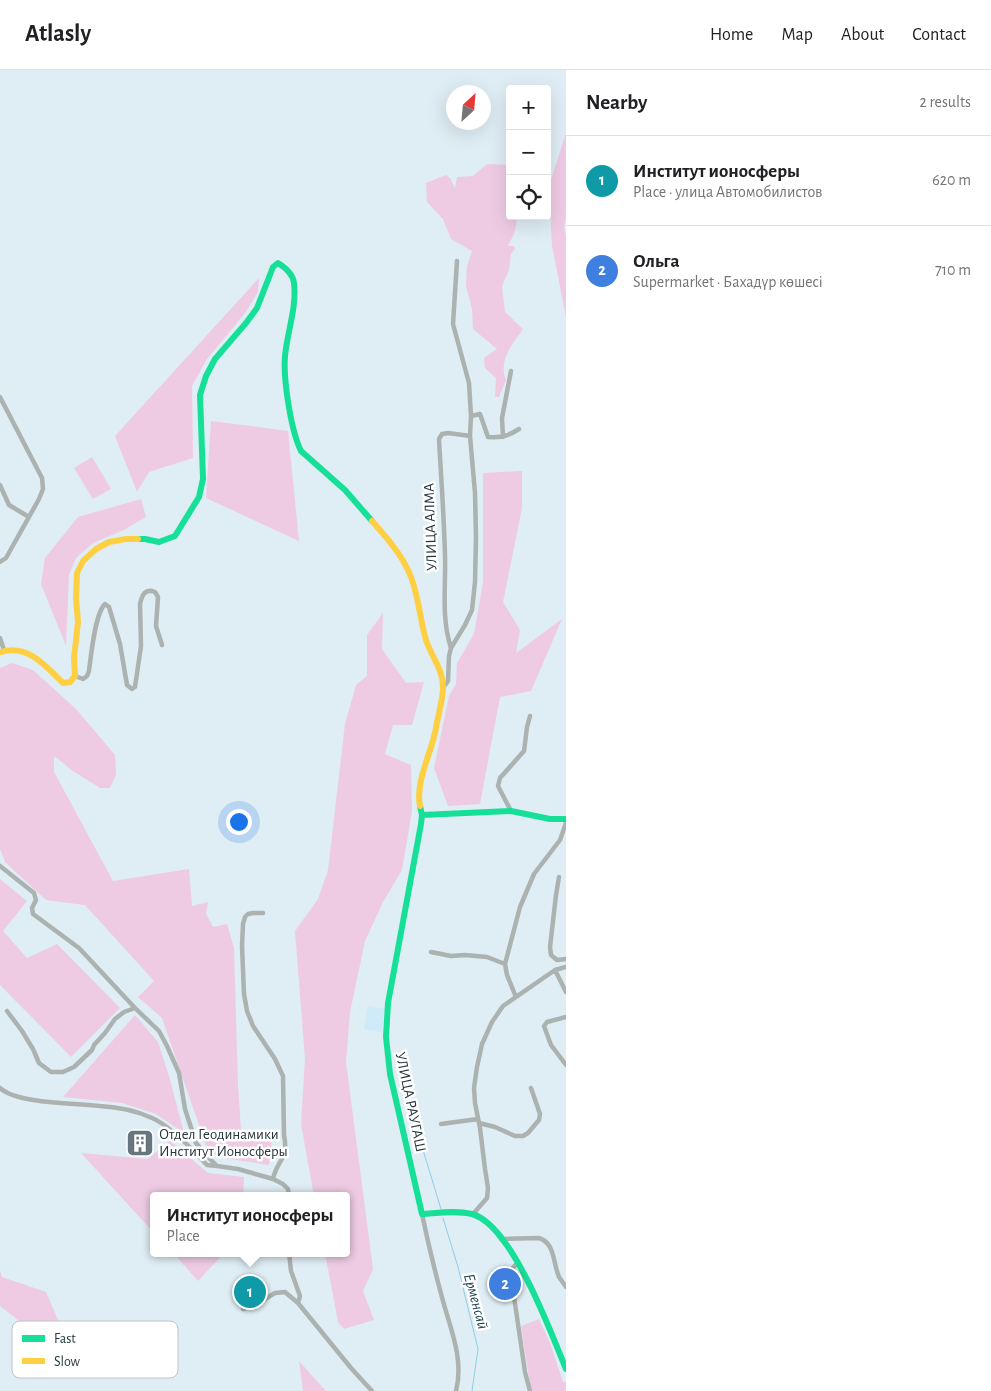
<!DOCTYPE html>
<html lang="en">
<head>
<meta charset="utf-8">
<style>
  body { margin:0; font-family:"Alegreya Sans",sans-serif; background:#f2f2f2; color:#202124 }
  .controls { position:absolute; right:15px; top:15px; display:grid; overflow:hidden; border-radius:5px; box-shadow:0 5px 20px #0002 }
  .controls button { width:45px; height:45px; display:grid; place-items:center; padding:0; border:0; border-bottom:1px solid #e0e0e0; background:#fff; color:#202124; font:25px sans-serif }
  .compass { position:absolute; left:446px; top:15px; width:45px; height:45px; border-radius:50%; background:#fff; box-shadow:0 5px 20px #0002; rotate:26deg }
  .you { position:absolute; left:238px; top:751px; width:18px; height:18px; margin:-12px; border:4px solid #fff; border-radius:50%; background:#1a73e8; box-shadow:0 0 0 8px #1a73e833 }
  .badge { display:grid; place-items:center; width:32px; height:32px; border-radius:50%; background:#0b8043; color:#fff; font-size:16px; font-weight:700 }
  .pin { position:absolute; translate:-50% -50%; border:2px solid #fff; box-shadow:0 1px 5px #0006 }
  .popup { position:absolute; left:150px; top:1122px; width:200px; height:65px; box-sizing:border-box; display:grid; place-content:center; border-radius:5px; background:#fff; filter:drop-shadow(0 1px 4px #0005); font-size:16px; white-space:nowrap; color:#757577 }
  .popup b { font-size:19px; color:#202124 }
  .popup::after { content:''; position:absolute; left:50%; top:100%; margin-left:-10px; border:10px solid transparent; border-top-color:#fff }
  .list { margin:0; padding:0; list-style:none }
  h2 { display:flex; justify-content:space-between; align-items:center; height:65px; margin:0; padding:0 20px; font-size:21px }
  h2 small { font-size:16px; font-weight:400; color:#757577 }
  .list li { display:grid; grid-template-columns:32px 1fr auto; gap:15px; align-items:center; box-sizing:border-box; height:90px; padding:0 20px; border-top:1px solid #e0e0e0 }
  .list b { display:block; font-size:19px; white-space:nowrap }
  .list p { margin:0; font-size:16px; white-space:nowrap; color:#757577 }
  .list em { font-size:16px; font-style:normal; color:#757577 }
  .icon { flex:none; width:28px; height:28px; fill:none; stroke:currentColor; stroke-width:2; stroke-linecap:round; stroke-linejoin:round }
  .map { position:relative; flex:none; width:566px; height:1321px; overflow:hidden }
  header { display:flex; align-items:center; gap:30px; box-sizing:border-box; height:70px; padding:0 25px; background:#fff; border-bottom:1px solid #e0e0e0 }
  header strong { font-size:24px }
  nav { display:flex; gap:28px; margin-inline-start:auto; font-size:18px }
  main { display:flex }
  aside { flex:1; background:#fff }
  .map>svg:first-child { display:block }
</style>
</head>
<body>
<header>
<strong>Atlasly</strong>
<nav><a>Home</a><a>Map</a><a>About</a><a>Contact</a></nav>
</header>
<main>
<div class="map">
<svg width="566" height="1321" viewBox="0 0 566 1321">
  <rect width="100%" height="100%" fill="#dfedf4"/>
  <!-- built -->
  <path fill="#cfebf9" d="M368,936L385,939L382,962L364,959Z"/>
  <!-- green -->
  <path fill="#eecbe3" d="M566,63V147L564,157L566,166V247L552,176L549,116Z
    M487,94L510,95V146H518L514,164L508,176H514L515,179L511,184L509,200L502,216L505,242L523,259C512,275 498,290 506,310L499,327H495L496,308L485,298L484,288L497,279L473,259L472,239L466,216L467,196L472,181L451,169L443,149L427,132L426,113L446,105L450,108L455,118L457,107L473,106Z
    M259,208L258,222L246,242L207,289L192,316L193,388L149,402L137,422L115,366Z
    M211,351L288,361L299,471L206,428Z
    M92,387L111,419L93,429L74,398Z
    M522,401V438L503,532L520,560L516,583L562,549L531,621L500,627L480,734L448,736L434,698L449,626L456,614L457,593L474,564L483,513V403Z
    M141,429L146,447L124,460L93,473L76,488L69,505L66,576L41,514L45,488L78,447Z
    M383,543L382,579L406,613L424,612L412,655H393L385,684L411,695L412,741L402,800L383,832L365,871L350,942L346,992L373,1199L363,1221L374,1250L344,1259L338,1252L325,1183H346V1126H314L301,1054L305,989L295,861L318,829L328,800L345,654L356,615L367,606V565Z
    M12,593L33,600L76,639L115,685L116,705L110,718H100L73,701L54,686V702L113,811L189,799L192,836L208,832L206,844L213,857L227,854L234,878L238,1015L241,1061L272,1068L269,1095L217,1087L206,1075L162,948L138,927L154,911L85,835L46,830L5,792L0,779V598Z
    M0,809L27,831L3,861L27,888L57,874L120,938L71,987L0,915Z
    M135,945L158,972L169,1006L184,1063L156,1044L122,1033L63,1027Z
    M170,1071L208,1103L244,1107L243,1126H154V1163L81,1083L148,1089Z
    M173,1183H224L198,1211Z
    M0,1201L2,1207L46,1222L61,1257L55,1288L18,1250L0,1236Z
    M539,1249L550,1273L563,1312H566V1321H531L521,1256Z
    M299,1291L326,1321H303Z"/>
  <g fill="none" stroke-linecap="round" stroke-linejoin="round">
    <!-- stream -->
    <path stroke="#8bceea" stroke-width="1" d="M406,1024L441,1139
      M443,1148L458,1197L478,1279L472,1321"/>
    <!-- street -->
    <path stroke="#acb2b0" stroke-width="4.5" d="M0,327L42,408L43,419L39,429L6,488L0,492
      M471,346L480,344L488,367C501,368 508,366 519,359
      M503,367L502,348L511,301
      M0,415L9,435L29,447
      M0,568L4,580
      M451,578C441,548 446,516 445,485C444,446 441,407 439,369L442,364L448,363L470,366
      M75,606L83,609L87,606L89,601C91,586 95,543 105,534L109,537L120,574L127,615L132,619L135,617L141,576L140,534C142,525 145,518 155,522L158,527L156,556L162,575
      M443,618L448,611L449,586L451,578L465,555L472,540L475,512L476,468L475,423L470,366L471,346L469,313L453,254L457,191
      M511,741L498,716L500,708L524,681L527,657L530,646
      M0,796L34,823L36,830L32,838L33,844L79,878L135,938L159,961L167,976L179,1003L185,1039L196,1073L207,1086L217,1096L238,1099L273,1109L283,1114L288,1119L289,1126
      M559,807L556,825L550,877L551,885L557,890L566,889
      M263,843H253L248,844L245,847L243,854L242,876L244,924L247,941L253,956L275,989L283,1006L284,1065C289,1089 277,1090 273,1109
      M431,882L451,886L465,885L487,887L505,894
      M555,900L566,922
      M516,927L507,905L505,894L520,837L534,804L560,770L566,753
      M7,941L22,961L33,979L39,993L51,1002H63L74,997L92,980L94,975L105,963L115,949L124,942L135,938
      M566,947L547,952L544,956L551,975L566,995
      M0,1018C17,1034 76,1033 100,1036C117,1037 137,1041 152,1048C169,1055 195,1082 207,1095L217,1096
      M479,1053L495,1057L515,1066H523L528,1063L539,1050L540,1044L531,1018
      M441,1054L478,1049
      M422,1144C428,1173 435,1202 443,1231C451,1260 464,1290 456,1321
      M473,1144L487,1128L488,1118L485,1099L480,1058L475,1033L474,1018L477,997L482,974L492,952L503,936L555,900L566,897
      M501,1169L539,1168C555,1173 553,1193 559,1207C561,1210 564,1214 566,1217
      M289,1183L291,1201L300,1226L298,1233
      M518,1192L512,1199L511,1206L525,1302L530,1321
      M243,1239L259,1235L265,1229L275,1223L285,1222L298,1233L351,1298L372,1321"/>
    <!-- fast -->
    <path stroke="#16e098" stroke-width="6" d="M138,469H145L159,472L175,466L199,427L203,409L200,325L206,306L215,289L246,253L257,238L273,197L278,193C286,198 293,204 294,213C297,237 287,263 285,286C283,309 291,361 301,381L345,420L372,451
      M420,736L422,745L421,754L388,933L386,967L390,1004L422,1144C438,1143 456,1140 472,1144C512,1155 551,1263 566,1299
      M422,745L511,741L550,749H566"/>
    <!-- slow -->
    <path stroke="#ffcf43" stroke-width="6" d="M372,451C387,468 403,486 411,507C419,528 420,550 426,570C431,586 443,599 443,617C443,630 438,645 436,658C432,682 415,711 420,736
      M0,582C28,574 45,595 63,613L70,612L75,606L74,588L78,552L76,528L77,503L83,491L96,479L109,472L126,469H138"/>
  </g>
  <!-- icons -->
  <defs>
    <g id="building-square" transform="scale(1.4375)"><rect x="-9" y="-9" width="18" height="18" rx="4" fill="#67767e" stroke="#fff"/><path d="M-4-6H4V6H1V3H-1V6H-4ZM-2.5-4.3h1.7v1.8h-1.7ZM.8-4.3h1.7v1.8H.8ZM-2.5-1h1.7V.8h-1.7ZM.8-1h1.7V.8H.8Z" fill="#fff"/></g>
  </defs>
  <g fill-rule="evenodd">
    <use href="#building-square" x="140" y="1073"/>
  </g>
  <g text-anchor="middle" stroke-width="5" stroke-linejoin="round" paint-order="stroke">
    <!-- street labels -->
    <g font-size="15" fill="#26363e" stroke="#fff">
      <text transform="translate(430 457) rotate(-92)" y="5">УЛИЦА АЛМА</text>
      <text transform="translate(411 1032) rotate(78)" y="5">УЛИЦА РАУГАШ</text>
    </g>
    <!-- poi labels -->
    <g font-size="15" fill="#26363e" stroke="#fff" text-anchor="start">
      <text x="159" y="1069">Отдел Геодинамики<tspan x="159" dy="17">Институт Ионосферы</tspan></text>
    </g>
    <!-- water labels -->
    <g font-size="16" font-style="italic" fill="#1d4455" stroke="#fff">
      <text transform="translate(477 1231) rotate(75)" y="6">Ерменсай</text>
    </g>
  </g>
  <!-- legend -->
  <rect x="12" y="1251" width="166" height="57" rx="8" fill="#fff" stroke="#bec3c5" stroke-width="1"/>
  <rect x="22" y="1265" width="23" height="7" fill="#16e098"/>
  <rect x="22" y="1288" width="23" height="6" fill="#ffcf43"/>
  <g font-size="14" fill="#26363e">
    <text x="54" y="1273">Fast</text>
    <text x="54" y="1296">Slow</text>
  </g>
</svg>
<div class="controls">
<button>+</button>
<button>−</button>
<button><svg class="icon" aria-label="locate" viewBox="0 0 24 24"><circle cx="12" cy="12" r="6"/><path d="M12 2v4M12 18v4M2 12h4M18 12h4"/></svg></button>
</div>
<svg class="compass" viewBox="-18 -18 36 36"><path d="M0-13l5 13h-10z" fill="#e53935"/><path d="M0 13l5-13h-10z" fill="#757577"/></svg>
<div class="you"></div>
<div class="pin badge" style="left:250px;top:1222px;background:#0f9aa8">1</div>
<div class="popup"><b>Институт ионосферы</b>Place</div>
<div class="pin badge" style="left:505px;top:1214px;background:#3f7fe0">2</div>
</div>
<aside>
<h2>Nearby<small>2 results</small></h2>
<ul class="list">
<li><span class="badge" style="background:#0f9aa8">1</span><div><b>Институт ионосферы</b><p>Place · улица Автомобилистов</p></div><em>620 m</em></li>
<li><span class="badge" style="background:#3f7fe0">2</span><div><b>Ольга</b><p>Supermarket · Бахадүр көшесі</p></div><em>710 m</em></li>
</ul>
</aside>
</main>
</body>
</html>
